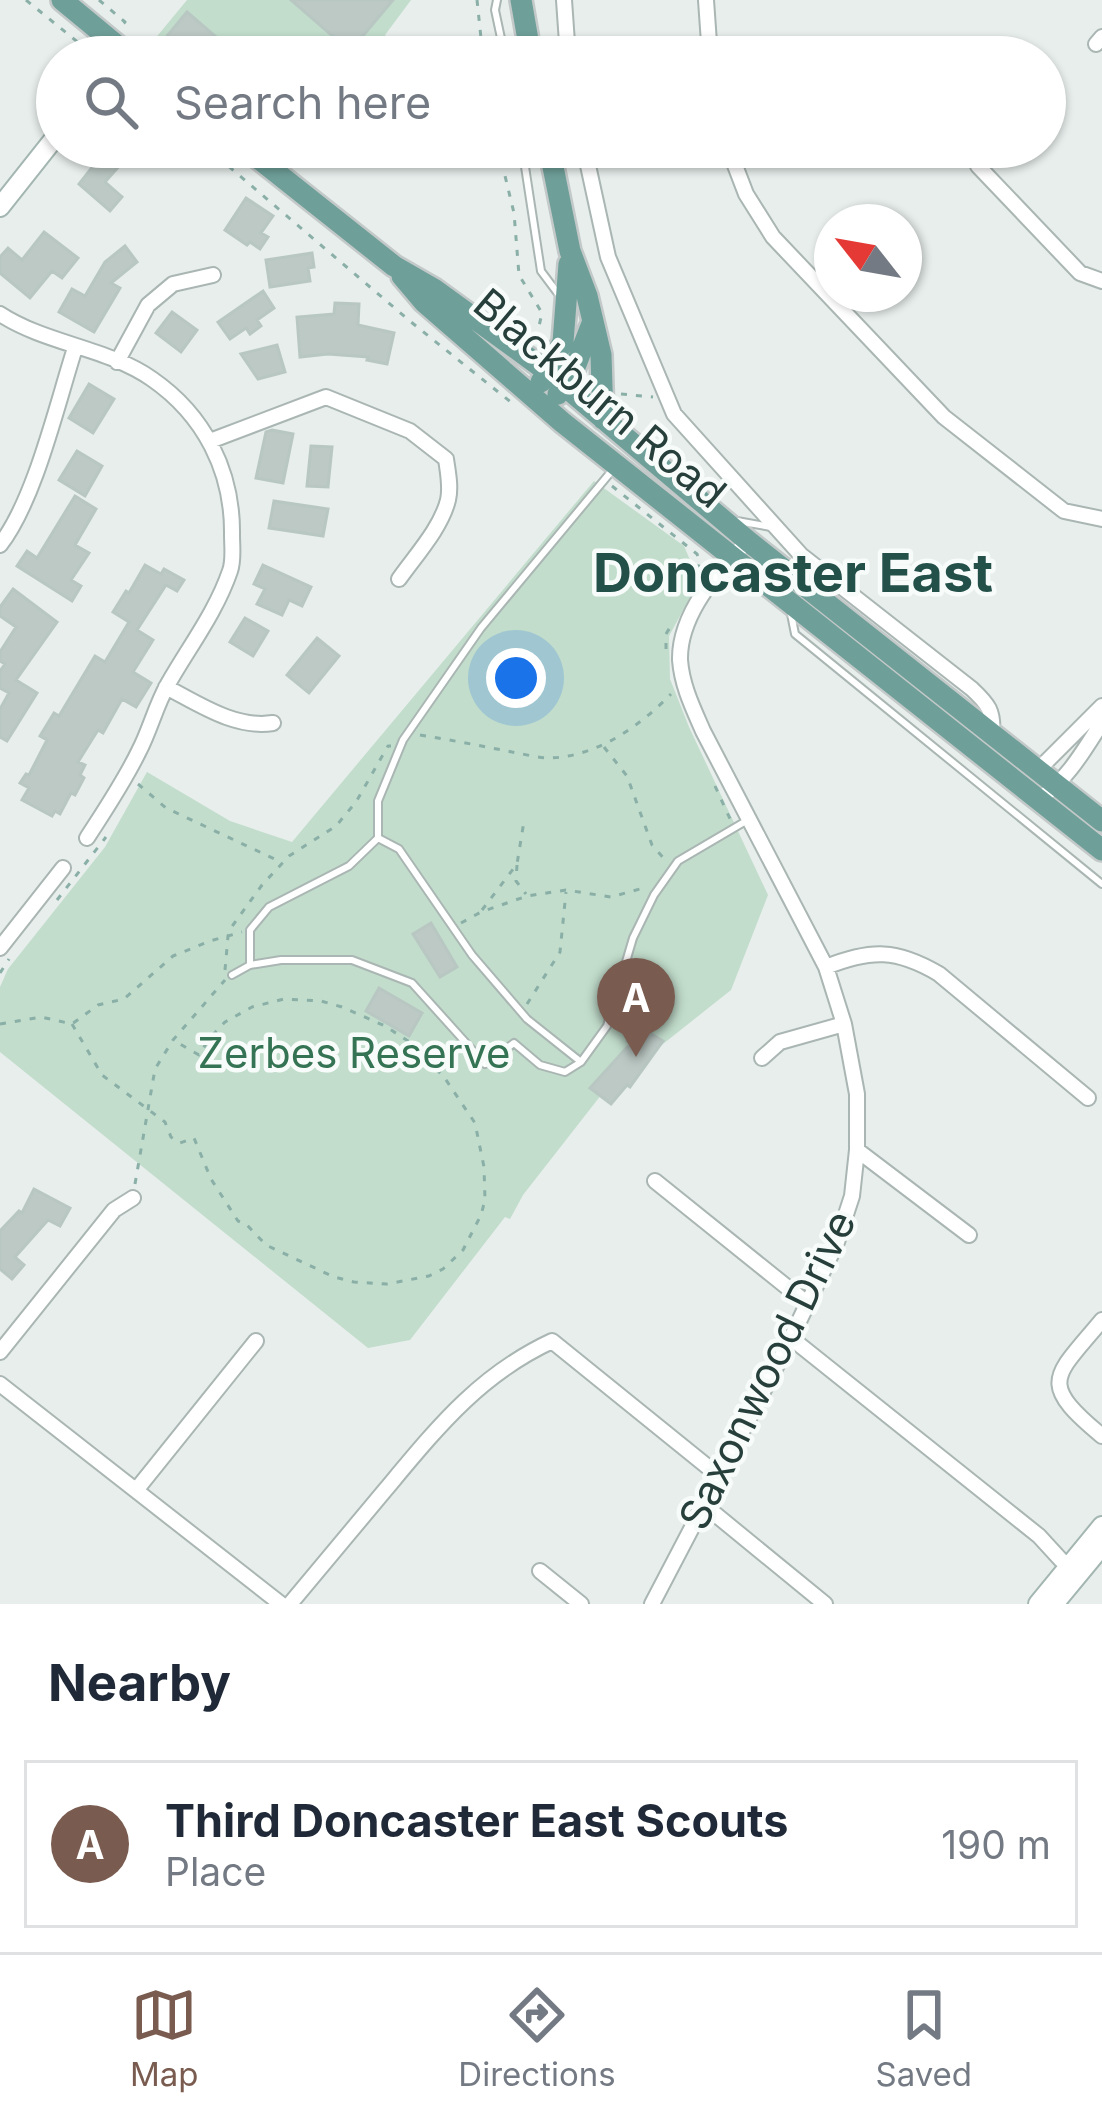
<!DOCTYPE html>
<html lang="en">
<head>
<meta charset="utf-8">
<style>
  body { margin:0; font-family:Inter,sans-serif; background:#f6f6f7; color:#1f2937 }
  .compass { position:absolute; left:814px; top:204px; width:108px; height:108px; border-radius:50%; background:#fff; box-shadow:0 3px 9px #0004; rotate:301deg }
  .you { position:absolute; left:516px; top:678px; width:42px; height:42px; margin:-30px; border:9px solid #fff; border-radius:50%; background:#1a73e8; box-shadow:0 0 0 18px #1a73e833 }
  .badge { display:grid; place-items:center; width:78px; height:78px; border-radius:50%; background:#795b4f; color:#fff; font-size:39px; font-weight:700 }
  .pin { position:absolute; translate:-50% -99px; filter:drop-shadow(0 3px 6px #0008) }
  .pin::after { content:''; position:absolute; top:63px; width:42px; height:36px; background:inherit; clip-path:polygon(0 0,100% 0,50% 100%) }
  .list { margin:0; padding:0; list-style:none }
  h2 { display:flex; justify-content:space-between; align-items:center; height:156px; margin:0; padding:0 48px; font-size:51px }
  h2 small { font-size:39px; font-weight:400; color:#747a83 }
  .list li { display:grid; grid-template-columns:78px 1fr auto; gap:36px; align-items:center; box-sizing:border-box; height:168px; margin:0 24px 24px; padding:0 24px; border:3px solid #e0e1e3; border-radius:0px }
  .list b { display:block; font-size:45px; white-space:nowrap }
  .list p { margin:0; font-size:39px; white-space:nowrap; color:#747a83 }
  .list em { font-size:39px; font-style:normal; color:#747a83 }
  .icon { flex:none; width:66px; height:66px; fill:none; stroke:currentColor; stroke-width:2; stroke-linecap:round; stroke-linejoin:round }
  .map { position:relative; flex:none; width:1102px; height:1604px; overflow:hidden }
  .search { position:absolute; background:#fff; box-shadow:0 3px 9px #0004; left:36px; right:36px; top:36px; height:132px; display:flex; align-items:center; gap:30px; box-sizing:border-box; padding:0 42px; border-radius:66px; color:#747a83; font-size:45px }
  .sheet { height:348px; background:#fff }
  nav { display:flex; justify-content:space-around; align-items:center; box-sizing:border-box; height:168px; border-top:3px solid #e0e1e3; background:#fff; font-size:33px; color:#747a83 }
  nav a { display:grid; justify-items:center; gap:6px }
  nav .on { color:#795b4f }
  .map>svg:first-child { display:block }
</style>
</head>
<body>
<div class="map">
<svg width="1102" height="1604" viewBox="0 0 1102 1604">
  <rect width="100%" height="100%" fill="#e7eeec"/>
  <!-- green -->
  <path fill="#c2ddcc" d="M187,0H411L385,35L389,40L375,57H175L154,40Z
    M594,481L684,546L699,581L669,636L670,679L689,727L768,895L731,990L605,1090L523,1195L510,1219L505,1217L410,1340L368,1348L0,1052V987L8,969L105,847L147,772L230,821L292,842Z"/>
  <!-- building -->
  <path fill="#bcc9c5" stroke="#b9c7c3" stroke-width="3" d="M291,0H393L350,51Z
    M187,12L216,37L198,57H182L163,41Z
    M108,147H136L105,182L122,197L110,211L79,184Z
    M246,198L273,216L261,233L268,237L260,249L250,242L247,245L225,230Z
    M44,232L78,258L62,278L52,271L30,298L0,273V257L8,248L22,260Z
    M125,246L137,262L111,283L120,288L94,332L59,312L72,289L85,296L105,262Z
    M312,253L314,267L308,268L310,281L270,287L266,260Z
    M263,291L274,308L257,320L261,326L250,334L246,328L230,339L218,322Z
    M335,303L359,304L358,325L394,333L387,364L367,360L368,357L328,354L300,357L297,317L334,314Z
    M172,312L197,330L181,352L156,333Z
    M277,345L285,372L258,379L241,354Z
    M89,384L114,399L93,433L69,418Z
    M272,430L293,434L283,483L256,478L266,432Z
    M311,446L332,447L328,487L307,486Z
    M77,451L102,466L85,496L59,480Z
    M75,496L96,509L75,545L89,553L71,580L81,586L72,601L17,566L27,551L37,558Z
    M274,501L328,509L323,536L269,528Z
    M145,565L161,574L164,569L184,580L177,591L166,585L137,630L153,640L133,672L151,683L136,707L122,699L103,733L98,730L78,762L85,765L80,775L84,778L75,795L71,793L60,814L55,811L52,816L22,800L29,788L20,783L26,774L29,775L47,740L40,736L54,713L59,716L95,656L105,662L129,622L113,612L126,591L129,593Z
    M263,565L311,587L302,606L289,600L282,615L257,604L265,589L254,584Z
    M13,589L57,622L16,680L37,693L7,741L0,737V709L9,693L0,688V671L5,664L0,661V652L16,627L0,616V607Z
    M245,618L268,631L253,656L230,642Z
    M317,638L339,656L309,693L287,675Z
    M431,923L457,967L440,977L413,934Z
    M379,988L422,1013L409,1036L366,1011Z
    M637,1028L649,1036L651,1034L663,1041L630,1087L627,1085L611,1104L590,1088L630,1044L627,1041Z
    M34,1189L70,1208L60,1226L48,1220L15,1257L24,1265L12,1279L0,1269V1231L19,1211L22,1213Z"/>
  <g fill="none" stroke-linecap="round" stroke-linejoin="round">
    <!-- lane casing -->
    <g stroke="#aab6b3" stroke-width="10">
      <path id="lane" d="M497,0L495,10L505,57
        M522,147L541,271L559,295
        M737,521L771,527
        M791,614L795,634L1102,884
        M378,838L399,849L472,955L527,1019L581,1062
        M250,965V930L269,907L349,866L378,838V801L403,740L481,628L615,467
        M232,975L250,965L281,960H352L412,983L485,1064L514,1043L540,1065L565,1072L581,1062L607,1026L633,938L654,895L678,861L746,821"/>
    </g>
    <!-- street casing -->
    <g stroke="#aab6b3" stroke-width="18">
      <path id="street" d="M564,0L568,57
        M706,0L710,57
        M1096,44L1102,37
        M584,147L608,257L674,414L801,555L972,689C988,704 994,711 992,734
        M728,147L746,194L773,237L944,417L1064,511L1102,519
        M978,166L1080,273L1102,281
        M0,314C46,344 108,348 152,379C204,415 233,471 232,535C232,547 234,560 230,571C216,612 189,647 168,684C156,705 150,730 139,751C124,782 105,810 87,838
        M117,362L148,305L173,284L213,275
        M210,441L326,397L410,431L446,459C448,473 451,487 448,500C441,528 416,555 399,579
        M0,545C35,500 57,404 75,348
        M166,687C199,704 235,729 273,723
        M1036,772L1102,706
        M1038,800C1067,780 1083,752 1102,722
        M0,948L63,868
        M826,967C871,949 897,949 939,974L1088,1098
        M762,1058L780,1042L844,1024
        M857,1150L969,1235
        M655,1181L808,1304
        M1102,1320C1054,1378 1037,1382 1102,1436
        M791,1338L1039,1536L1061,1560L1076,1568
        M0,1352L114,1210L133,1198
        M0,1384L281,1604
        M137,1489L256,1341
        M704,1505L825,1604
        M540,1571L581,1604
        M290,1604C322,1566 354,1527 386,1489C437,1428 479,1375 552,1341L719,1476
        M652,1604L791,1338L837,1242L852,1196L857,1150V1094L844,1024L826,967L703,731C693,708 682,686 680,660C679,614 718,570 748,541"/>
    </g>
    <!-- secondary casing -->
    <g stroke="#a3b6b1" stroke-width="22">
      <path id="secondary" d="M0,207L57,135
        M1038,1604L1102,1526
        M1054,1604L1102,1546"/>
    </g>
    <!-- primary casing -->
    <g stroke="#c3c9c8" stroke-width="26">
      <path id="primary" d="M62,0L131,57
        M521,0L531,57
        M244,147L394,266L434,289L548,372L748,541L1102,821
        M549,147L570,251L587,296L601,355L603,419
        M402,276L424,302L562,422L1102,850
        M541,382L563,342L569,264
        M558,394L575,367L593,321"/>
    </g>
    <!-- path -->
    <path stroke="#8aafa7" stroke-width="3" stroke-dasharray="6 9" stroke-linecap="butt" d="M26,0L96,57
      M99,0L125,22L121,26
      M477,0L483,57
      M49,121L57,111
      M206,147L411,322L512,403
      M498,147L514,213L519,275L542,313L537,335L539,343
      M621,394L653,397
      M612,486L697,554L700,562L693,583
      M666,649V634L672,624
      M420,735C451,740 482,746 512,752C524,754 538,758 549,758C597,757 640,726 671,694
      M604,747L627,776L652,845L668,863
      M138,784L166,808L281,862
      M715,786L731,821
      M517,865L516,881L526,894
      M57,900L106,837
      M482,910L517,864L524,821
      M461,923L481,912L527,896L566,890L611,897L640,889L647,892
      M225,970L228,936L233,925L262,885L289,856L336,826L356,802L388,746H391
      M0,973L9,959
      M527,1004L560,952L566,892
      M0,1024L41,1017L72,1024L98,1005L124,999L173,956L210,941L242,932
      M72,1024L102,1075L165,1122L171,1137L180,1143L194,1138L211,1179L238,1221L246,1224L266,1245L334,1277L354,1282L387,1284L429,1276L443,1269L463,1250L481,1215L485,1200L484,1167L475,1123L444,1077L411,1043L385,1026L342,1007L321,1001L284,999L252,1007L225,1022L209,1039L199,1055L173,1040
      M135,1184L155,1069L173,1040L225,980"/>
    <!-- lane -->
    <use href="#lane" stroke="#fff" stroke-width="6"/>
    <!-- street -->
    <use href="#street" stroke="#fff" stroke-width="14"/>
    <!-- secondary -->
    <use href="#secondary" stroke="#fff" stroke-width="18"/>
    <!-- primary -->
    <use href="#primary" stroke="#6f9f99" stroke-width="21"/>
  </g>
  <g text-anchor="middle" stroke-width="9" stroke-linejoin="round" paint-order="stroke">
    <!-- street labels -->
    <g font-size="42" fill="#273f3b" stroke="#f7fbf9">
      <text transform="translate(600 398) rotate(40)" y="15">Blackburn Road</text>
      <text transform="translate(767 1370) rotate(-64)" y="15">Saxonwood Drive</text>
    </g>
    <!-- park labels -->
    <g font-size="42" fill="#347353" stroke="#f7fbf9">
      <text x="354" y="1068">Zerbes Reserve</text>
    </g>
    <!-- district labels -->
    <g font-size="54" font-weight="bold" fill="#24504a" stroke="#f7fbf9">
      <text x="793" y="592">Doncaster East</text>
    </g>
  </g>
</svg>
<svg class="compass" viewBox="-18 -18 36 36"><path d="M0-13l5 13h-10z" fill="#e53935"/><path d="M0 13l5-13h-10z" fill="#747a83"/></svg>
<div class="you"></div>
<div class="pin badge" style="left:636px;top:1057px">A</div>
<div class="search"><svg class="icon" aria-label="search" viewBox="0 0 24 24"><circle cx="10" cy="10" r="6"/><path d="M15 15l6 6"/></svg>Search here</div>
</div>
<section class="sheet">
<h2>Nearby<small></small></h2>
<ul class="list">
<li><span class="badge">A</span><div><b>Third Doncaster East Scouts</b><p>Place</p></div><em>190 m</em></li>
</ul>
</section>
<nav>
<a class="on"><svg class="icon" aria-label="map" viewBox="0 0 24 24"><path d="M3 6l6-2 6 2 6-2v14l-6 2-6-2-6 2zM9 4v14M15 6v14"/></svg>Map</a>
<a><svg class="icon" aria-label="directions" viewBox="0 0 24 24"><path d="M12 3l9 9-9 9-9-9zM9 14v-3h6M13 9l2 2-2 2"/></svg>Directions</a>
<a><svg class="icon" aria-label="saved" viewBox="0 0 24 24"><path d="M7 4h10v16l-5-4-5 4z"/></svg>Saved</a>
</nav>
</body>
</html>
